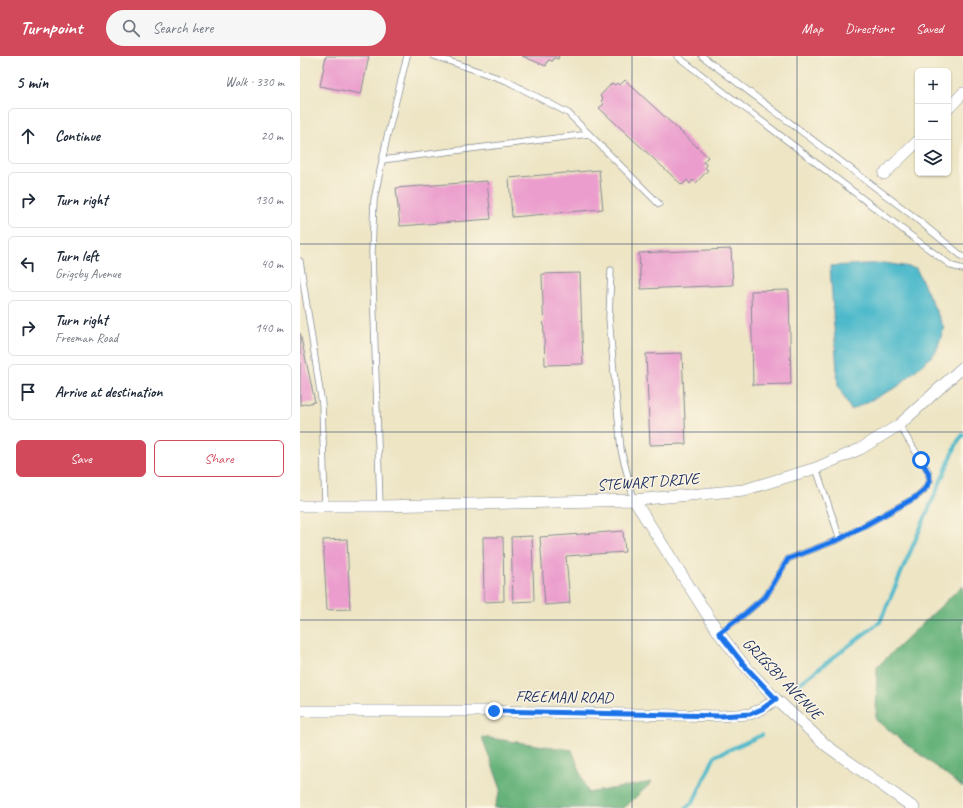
<!DOCTYPE html>
<html lang="en">
<head>
<meta charset="utf-8">
<style>
  body { margin:0; font-family:Caveat,sans-serif; background:#f6f6f7; color:#1f2937 }
  .controls { position:absolute; right:12px; top:12px; display:grid; overflow:hidden; border-radius:6px; box-shadow:0 1px 3px #0004 }
  .controls button { width:36px; height:36px; display:grid; place-items:center; padding:0; border:0; border-bottom:1px solid #e0e1e3; background:#fff; color:#1f2937; font:20px sans-serif }
  .stop { position:absolute; width:12px; height:12px; margin:-9px; border:3px solid #1a73e8; border-radius:50%; background:#fff }
  .stop.end { background:#1a73e8; border-color:#fff; box-shadow:0 1px 4px #0008 }
  .list { margin:0; padding:0; list-style:none }
  h2 { display:flex; justify-content:space-between; align-items:center; height:52px; margin:0; padding:0 16px; font-size:17px }
  h2 small { font-size:13px; font-weight:400; color:#747a83 }
  .list li { display:grid; grid-template-columns:26px 1fr auto; gap:12px; align-items:center; box-sizing:border-box; height:56px; margin:0 8px 8px; padding:0 8px; border:1px solid #e0e1e3; border-radius:6px }
  .list b { display:block; font-size:15px; white-space:nowrap }
  .list p { margin:0; font-size:13px; white-space:nowrap; color:#747a83 }
  .list em { font-size:13px; font-style:normal; color:#747a83 }
  .actions { display:flex; gap:8px; padding:12px 16px }
  .actions a { flex:1; padding:9px 0; border:1px solid #d1495b; border-radius:6px; text-align:center; font-size:14px; color:#d1495b }
  .actions .main { background:#d1495b; color:#fff }
  .icon { flex:none; width:22px; height:22px; fill:none; stroke:currentColor; stroke-width:2; stroke-linecap:round; stroke-linejoin:round }
  .map { position:relative; flex:none; width:663px; height:752px; overflow:hidden }
  header { display:flex; align-items:center; gap:24px; box-sizing:border-box; height:56px; padding:0 20px; background:#d1495b; color:#fff }
  header strong { font-size:19px }
  nav { display:flex; gap:22px; margin-inline-start:auto; font-size:14px }
  .search { width:280px; height:36px; background:#f6f6f7; display:flex; align-items:center; gap:10px; box-sizing:border-box; padding:0 14px; border-radius:22px; color:#747a83; font-size:15px }
  main { display:flex }
  aside { flex:1; background:#fff }
  .map>svg:first-child { display:block }
</style>
</head>
<body>
<header>
<strong>Turnpoint</strong>
<div class="search"><svg class="icon" aria-label="search" viewBox="0 0 24 24"><circle cx="10" cy="10" r="6"/><path d="M15 15l6 6"/></svg>Search here</div>
<nav><a>Map</a><a>Directions</a><a>Saved</a></nav>
</header>
<main>
<aside>
<h2>5 min<small>Walk · 330 m</small></h2>
<ul class="list">
<li><svg class="icon" aria-label="ahead" viewBox="0 0 24 24"><path d="M12 20V5M6 11l6-6 6 6"/></svg><div><b>Continue</b></div><em>20 m</em></li>
<li><svg class="icon" aria-label="right" viewBox="0 0 24 24"><path d="M7 20v-9h11M14 6l5 5-5 5"/></svg><div><b>Turn right</b></div><em>130 m</em></li>
<li><svg class="icon" aria-label="left" viewBox="0 0 24 24"><path d="M17 20v-9H6M10 6l-5 5 5 5"/></svg><div><b>Turn left</b><p>Grigsby Avenue</p></div><em>40 m</em></li>
<li><svg class="icon" aria-label="right" viewBox="0 0 24 24"><path d="M7 20v-9h11M14 6l5 5-5 5"/></svg><div><b>Turn right</b><p>Freeman Road</p></div><em>140 m</em></li>
<li><svg class="icon" aria-label="arrive" viewBox="0 0 24 24"><path d="M6 21V4h12l-3 4 3 4H6"/></svg><div><b>Arrive at destination</b></div></li>
</ul>
<div class="actions"><a class="main">Save</a><a>Share</a></div>
</aside>
<div class="map">
<svg width="663" height="752" viewBox="0 0 663 752">
  <rect width="100%" height="100%" fill="#fcf5e5"/>
  <filter id="ink" filterUnits="userSpaceOnUse"><feTurbulence type="fractalNoise" baseFrequency=".025" numOctaves="2"/><feDisplacementMap in="SourceGraphic" scale="8" xChannelSelector="R" yChannelSelector="G"/><feConvolveMatrix kernelMatrix="1 2 1 2 8 2 1 2 1" color-interpolation-filters="sRGB"/></filter>
  <filter id="wash" filterUnits="userSpaceOnUse"><feTurbulence type="fractalNoise" baseFrequency=".012" numOctaves="4" result="noise"/><feDisplacementMap in="SourceGraphic" scale="16" xChannelSelector="R" yChannelSelector="G"/><feGaussianBlur stdDeviation="0.9" result="paint"/><feColorMatrix in="noise" values="0 0 0 0 0 0 0 0 0 0 0 0 0 0 0 0 0 1.4 0 .05"/><feComposite in="paint" operator="in"/></filter>
  <g filter="url(#wash)">
    <rect width="100%" height="100%" fill="#ede5c4"/>
    <!-- forest -->
    <path fill="#66b27a" stroke="#40706c" d="M663,529V732L576,664L577,611Z
      M182,681L272,694L288,737L352,726L324,752H194L201,733Z"/>
    <!-- water -->
    <path fill="#4eb9cb" stroke="#347494" d="M584,207L616,212L644,272L636,296L597,331L551,354L538,330L530,210Z"/>
    <g fill="none" stroke-linecap="round" stroke-linejoin="round">
      <!-- stream -->
      <path stroke="#4eb9cb" stroke-width="4" d="M496,630L580,566L658,385L663,379
        M386,752L393,746L415,700L462,679"/>
    </g>
    <g id="blocks">
      <!-- building -->
      <path fill="#eb9ecd" d="M26,0H69L61,38L20,30Z
        M222,0H259L258,3L254,2L253,5L248,4L246,10Z
        M325,24L408,101L403,106L407,109L405,112L408,114L396,127L393,124L390,128L387,124L382,129L299,52L304,48L301,45L303,43L300,40L312,27L315,29L317,27L320,29Z
        M299,114L303,153L212,161L209,122Z
        M187,125L191,163L100,170L96,132Z
        M431,193L433,229L341,233L339,197Z
        M280,217L283,308L245,309L242,218Z
        M489,234L491,328L453,329L451,235Z
        M0,277L15,346L0,349Z
        M382,297L386,388L350,389L346,298Z
        M323,475L325,496L266,500L270,547L245,549L240,481Z
        M232,480L234,545L213,546L211,481Z
        M183,481H203L204,545L184,546Z
        M47,483L50,553L27,554L23,484Z"/>
    </g>
  </g>
  <g filter="url(#ink)">
    <use href="#blocks" fill-opacity="0" stroke="#848a91" stroke-width="1"/>
    <g fill="none" stroke-linecap="round" stroke-linejoin="round">
      <!-- lane casing -->
      <g stroke="#848a91" stroke-width="7">
        <path id="lane" d="M134,0L207,25L268,57L359,148
          M377,0L623,189L652,210L663,213
          M402,0L613,160L663,201
          M82,104L289,78
          M0,205L22,348L25,450
          M311,214L309,262L321,394L334,444
          M516,412L540,483
          M80,450L72,197L74,144L87,81L107,0
          M419,577L446,557L466,540L488,503L540,483L616,441L624,434L630,425L628,415L599,369"/>
      </g>
      <!-- street casing -->
      <g stroke="#848a91" stroke-width="12">
        <path id="street" d="M648,53L663,37
          M584,118L618,85
          M334,444L419,577L444,609L476,643L527,690L614,752
          M0,450H80L299,445L334,444L444,434L516,412L560,393L599,369L663,311
          M0,655H194L421,660L450,658L462,653L476,643"/>
      </g>
      <!-- lane -->
      <use href="#lane" stroke="#fff" stroke-width="5.5"/>
      <!-- street -->
      <use href="#street" stroke="#fff" stroke-width="11"/>
    </g>
  </g>
  <g fill="none" stroke-linecap="round" stroke-linejoin="round" filter="url(#ink)">
    <!-- route -->
    <path stroke="#1a73e8" stroke-width="5" d="M194,655L421,660L450,658L462,653L476,643L444,609L419,577L446,557L466,540L488,503L540,483L616,441L624,434L630,425L628,416L621,404"/>
  </g>
  <!-- grid -->
  <path fill="none" stroke="#1b2f5e" stroke-width="1" stroke-opacity="0.55" d="M166,0V752M332,0V752M497,0V752M0,188H663M0,376H663M0,564H663"/>
  <g text-anchor="middle" stroke-width="3" stroke-linejoin="round" paint-order="stroke">
    <!-- street labels -->
    <g font-size="16" fill="#1b2f5e" stroke="#fcf5e5">
      <text transform="translate(348 425) rotate(-4)" y="6">STEWART DRIVE</text>
      <text transform="translate(483 622) rotate(46)" y="6">GRIGSBY AVENUE</text>
      <text transform="translate(264 640) rotate(1)" y="6">FREEMAN ROAD</text>
    </g>
  </g>
</svg>
<div class="controls">
<button>+</button>
<button>−</button>
<button><svg class="icon" aria-label="layers" viewBox="0 0 24 24"><path d="M12 4l9 5-9 5-9-5zM3 14l9 5 9-5"/></svg></button>
</div>
<div class="stop" style="left:621px;top:404px"></div>
<div class="stop end" style="left:194px;top:655px"></div>
</div>
</main>
</body>
</html>
